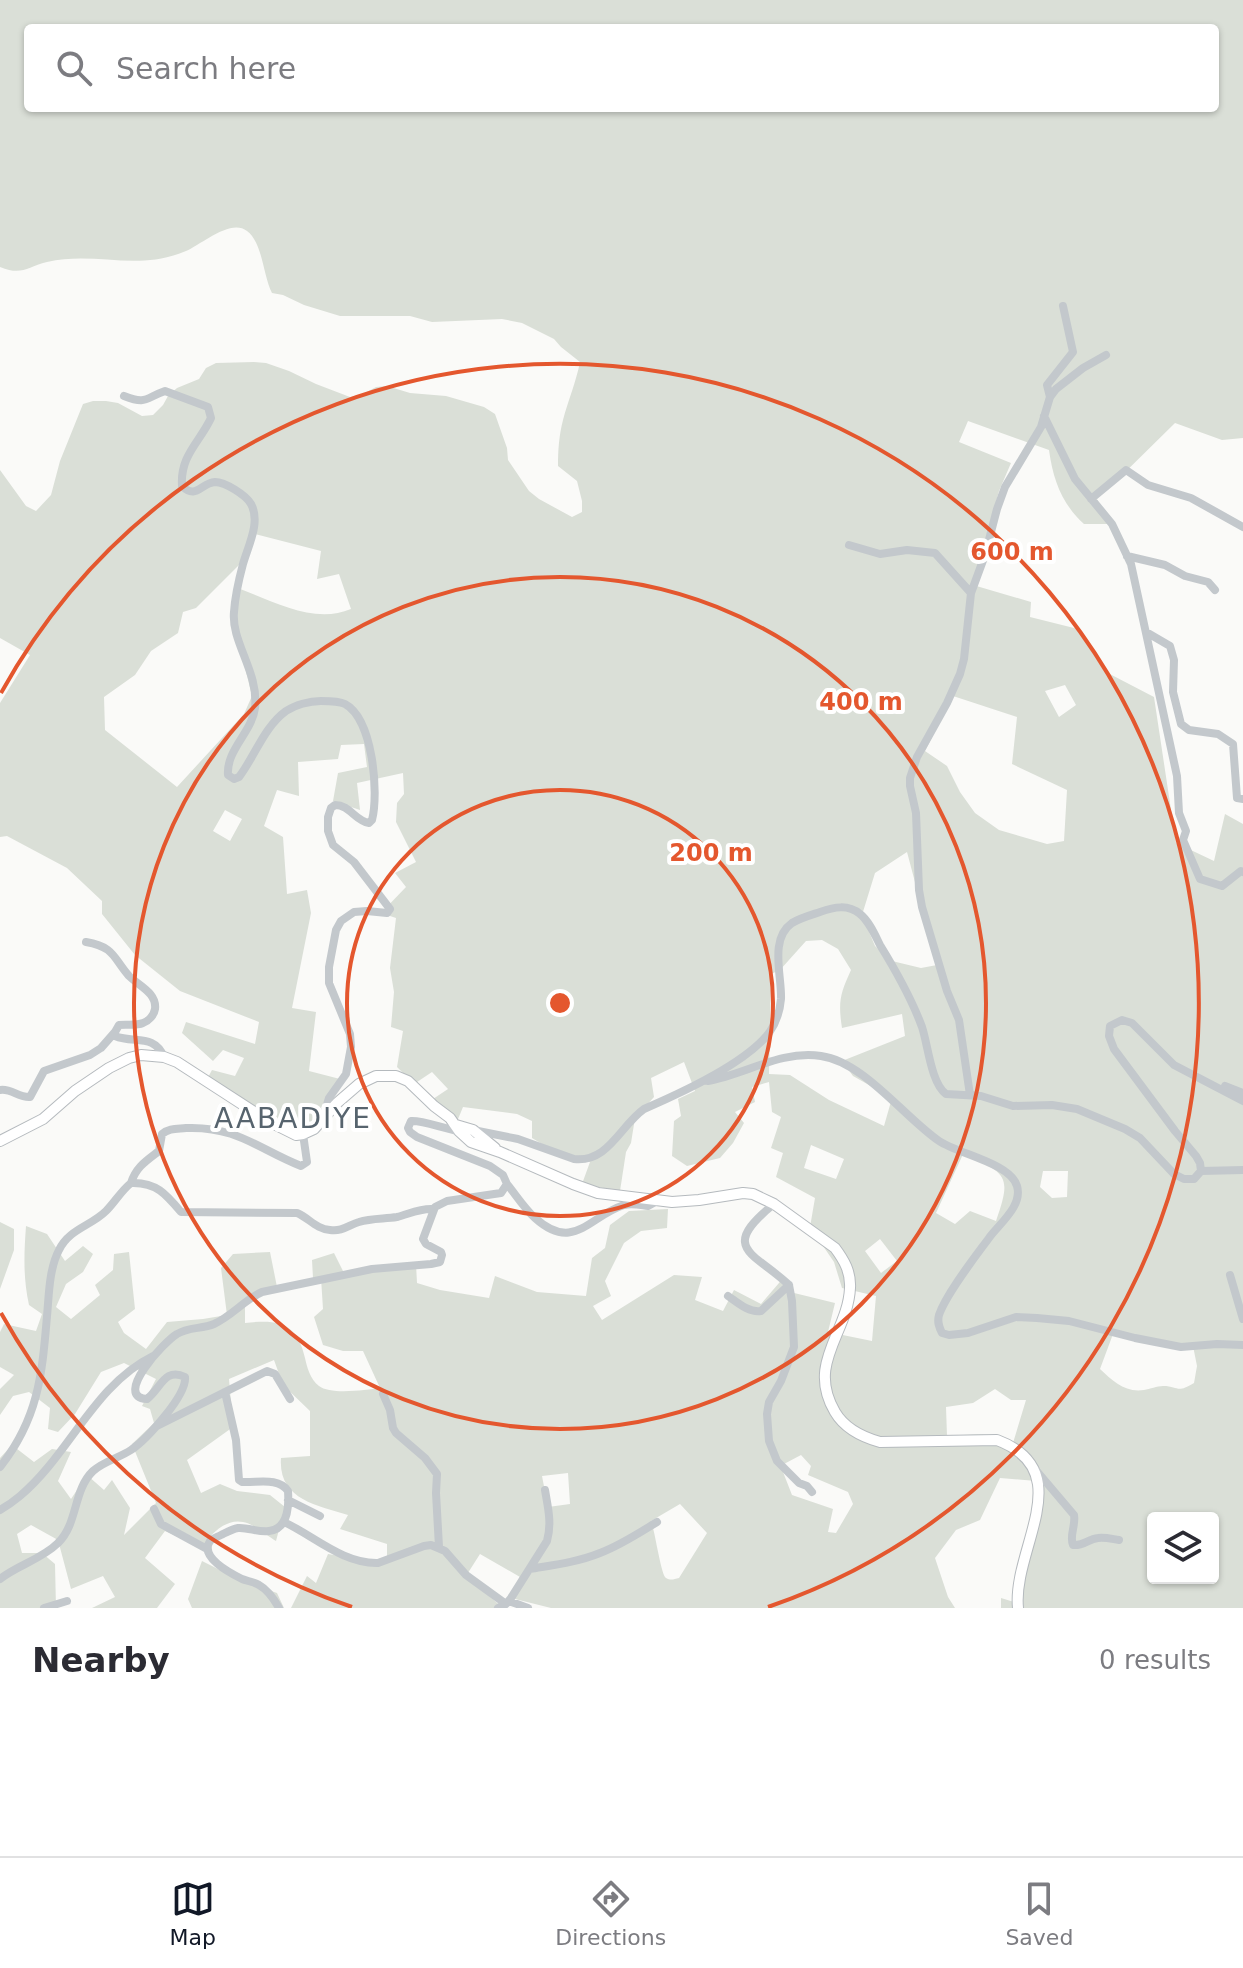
<!DOCTYPE html>
<html lang="en">
<head>
<meta charset="utf-8">
<style>
  body { margin:0; font-family:"DejaVu Sans",sans-serif; background:#f2f2f3; color:#2b2b33 }
  .controls { position:absolute; right:24px; bottom:24px; display:grid; overflow:hidden; border-radius:8px; box-shadow:0 2px 6px #0004 }
  .controls button { width:72px; height:72px; display:grid; place-items:center; padding:0; border:0; border-bottom:2px solid #e1e1e2; background:#fff; color:#2b2b33; font:40px sans-serif }
  .list { margin:0; padding:0; list-style:none }
  h2 { display:flex; justify-content:space-between; align-items:center; height:104px; margin:0; padding:0 32px; font-size:34px }
  h2 small { font-size:26px; font-weight:400; color:#7c7c81 }
  .icon { flex:none; width:44px; height:44px; fill:none; stroke:currentColor; stroke-width:2; stroke-linecap:round; stroke-linejoin:round }
  .map { position:relative; flex:none; width:1243px; height:1608px; overflow:hidden }
  .search { position:absolute; background:#fff; box-shadow:0 2px 6px #0004; left:24px; right:24px; top:24px; height:88px; display:flex; align-items:center; gap:20px; box-sizing:border-box; padding:0 28px; border-radius:8px; color:#7c7c81; font-size:30px }
  .sheet { height:248px; background:#fff }
  nav { display:flex; justify-content:space-around; align-items:center; box-sizing:border-box; height:112px; border-top:2px solid #e1e1e2; background:#fff; font-size:22px; color:#7c7c81 }
  nav a { display:grid; justify-items:center; gap:4px }
  nav .on { color:#111827 }
  .map>svg:first-child { display:block }
</style>
</head>
<body>
<div class="map">
<svg width="1243" height="1608" viewBox="0 0 1243 1608">
  <rect width="100%" height="100%" fill="#fafaf8"/>
  <!-- green -->
  <path fill="#dadfd7" fill-rule="evenodd" d="M0,0H1243V438L1222,440L1175,423L1107,490L1096,497L1109,524H1084C1062,504 1053,480 1049,450L968,421L959,442L1011,463L999,491L973,585L1031,602L1030,617L1078,629L1104,671L1154,697L1176,843L1214,861L1225,814L1243,824V1608H1001V1598L1014,1602L1033,1514L1036,1481L1000,1478L980,1520L956,1530L935,1558L948,1597L955,1608H551L511,1598L520,1577L480,1554L466,1576L503,1608H291L307,1576L316,1583L328,1554L387,1564V1544L340,1529L348,1515C316,1505 278,1499 281,1458L310,1456V1411L283,1385L274,1360L229,1379L233,1427L187,1460L201,1493L220,1484L237,1491L270,1495L285,1507L276,1541C268,1536 252,1523 243,1522C226,1518 209,1535 202,1548L165,1531L145,1558L175,1584L157,1608H92L115,1597L103,1576L71,1589L58,1540L31,1525L17,1534L22,1553H42L55,1564L56,1608H0V1458L12,1445L34,1462L52,1449L71,1452L58,1481L71,1499L87,1475L104,1490L112,1480L130,1508L124,1535L156,1503L132,1444L154,1423L150,1409L142,1406L156,1379L124,1363L101,1372L75,1414L58,1432L48,1429L50,1408L29,1392L13,1396L0,1415V1389L14,1375L0,1367V1332L4,1324L36,1331L42,1314L29,1305C23,1278 24,1254 26,1226L47,1234L65,1261L83,1246L93,1254L83,1272L66,1284L56,1307L71,1319L100,1295L95,1285L113,1270L114,1254L129,1252L135,1309L118,1322L124,1333L146,1349L167,1322L203,1319L227,1315L221,1268L233,1254L270,1252L277,1287L245,1300V1323C278,1319 297,1322 305,1358C307,1367 310,1379 319,1386C330,1395 366,1390 380,1388L363,1351H343L323,1345L314,1317L323,1309L321,1278H313L312,1260L334,1253L345,1275L416,1264L417,1283L440,1290L489,1298L495,1276L537,1292L586,1296L592,1258L605,1248L610,1225L629,1211L668,1209L667,1228L641,1231L624,1243L605,1281L611,1296L593,1306L602,1320L674,1275L702,1277L695,1300L723,1311L734,1290L761,1304L785,1276L786,1291L835,1303L828,1332L872,1341L876,1296L842,1288L834,1262L810,1227L815,1198L776,1177L783,1153L771,1148L781,1117L772,1112L769,1082L752,1087L755,1102L735,1112L744,1123L733,1143L720,1158L687,1166L672,1156L674,1121L681,1116L678,1099L695,1091L684,1062L651,1078L654,1097L635,1118L631,1143L626,1152L620,1191L582,1184L590,1162L557,1153L532,1138V1121L517,1114L463,1107L456,1124L427,1103L448,1089L432,1072L414,1084L397,1067L403,1031L391,1027L394,992L390,968L396,918L381,913L406,887L395,873L416,862L396,822L397,803L404,794L403,773L357,783L360,810L333,801L338,773L367,767L364,744L341,745L338,759L298,762L299,796L277,790L264,826L283,837L287,894L307,890L311,913L292,1008L316,1012L309,1071L340,1079L319,1111L314,1123L295,1133L206,1081L212,1070L235,1076L244,1058L223,1050L213,1061L182,1033L186,1022L255,1044L259,1022L180,991L135,955L102,914V901L67,868L7,836L0,837V703L30,655L0,638V470L26,506L36,511L51,495L60,461L83,404L93,401H106L118,403L142,416L153,415L163,405L168,396L177,388L199,379L206,368L216,363L254,362L266,363L289,371L316,384L350,397L363,394L376,387L387,386L410,393L446,396L484,407L495,414L507,448L508,460L529,491L539,499L572,517L582,512V501L577,481L558,466C558,451 559,435 563,420C568,401 576,382 580,362L561,347L554,339L522,323L502,319L432,322L410,316H340L304,305L283,295L272,293C263,276 263,243 247,231C231,218 202,244 186,251C137,272 96,251 47,262C27,267 22,276 0,267ZM28,28H1215V108H28ZM251,533L321,551L317,579L339,574L351,609C313,625 271,600 235,587L236,631L252,696L244,714L177,787L105,730L104,697L135,675L151,651L178,633L183,612L196,608L245,559ZM1065,685L1076,705L1059,717L1045,691ZM953,696L1017,717L1012,764L1067,790L1064,841L1047,844L999,830L975,813L960,792L947,766L925,751ZM225,810L242,819L230,841L213,831ZM907,852L937,965L921,968L892,961L875,946L862,915L875,873ZM822,940L838,949L851,970C840,994 838,1002 842,1028L902,1014L905,1036L842,1061L853,1076L892,1098L884,1126L829,1100L790,1075L769,1074L771,974L780,970L806,941ZM811,1145L844,1159L836,1179L804,1168ZM964,1152C1005,1175 1013,1173 996,1221L970,1211L955,1224L936,1213ZM1043,1171H1068L1067,1197L1052,1198L1040,1187ZM880,1239L897,1261L881,1273L865,1251ZM1113,1334L1193,1346L1197,1366L1194,1383C1176,1394 1179,1386 1163,1386C1157,1386 1150,1389 1144,1390C1125,1393 1113,1381 1100,1369ZM995,1389L1011,1400H1026L1013,1443C988,1431 973,1435 947,1436L946,1407L973,1403ZM801,1455L811,1466L808,1475L848,1492L853,1504L836,1533L828,1532L833,1509L792,1495L783,1472L784,1464ZM568,1473L570,1504L548,1507L542,1476ZM680,1504L707,1533L679,1578C674,1579 671,1581 666,1578C661,1575 655,1531 651,1521ZM1153,1518H1213V1578H1153Z
    M0,1222L14,1229V1250L0,1289Z
    M202,1561L242,1581L277,1593L284,1608H192L188,1599Z"/>
  <g fill="none" stroke-linecap="round" stroke-linejoin="round">
    <!-- major casing -->
    <g stroke="#b5babe" stroke-width="12">
      <path id="major" d="M456,1125L473,1130L495,1148
        M0,1141L43,1119L75,1091L109,1068L129,1058L141,1055L164,1057L177,1062L268,1121L296,1135L303,1134L314,1129L337,1103L359,1084L376,1076H396L408,1081L434,1106L450,1118L459,1131L471,1142L500,1152L573,1184L598,1193L672,1202L699,1200L743,1193L753,1194L774,1204L835,1248C844,1260 851,1272 850,1288C848,1333 806,1363 835,1412C845,1429 862,1437 880,1442L997,1440C1080,1471 1012,1549 1018,1608"/>
    </g>
    <!-- minor -->
    <path stroke="#c3c8cc" stroke-width="8" d="M124,396C147,405 145,398 165,391L208,407L211,418C200,442 180,455 182,486C196,500 201,483 215,482C225,482 246,495 251,504C261,522 248,546 243,564C239,579 235,596 234,612C231,642 259,672 255,708C252,732 226,750 228,775L234,779L239,777C255,756 264,727 286,711C295,705 309,701 321,701C328,701 339,701 345,704C373,719 379,793 372,820L369,823C355,821 350,805 335,805L331,808L328,817V831L333,845L354,862L390,909L387,913L367,911L354,912L341,921L336,930L329,967V983L350,1034L351,1047L346,1074L329,1098L324,1115
      M1050,397L1047,385L1073,352L1063,306
      M1044,416L1075,479L1112,524L1131,564L1177,776L1179,813L1186,831L1183,840L1200,879L1222,886L1241,871L1243,872
      M1091,499L1126,470L1148,485L1191,498L1243,527
      M849,545L880,554L907,550L935,553L971,593
      M1127,556L1165,565L1185,576L1208,582L1215,590
      M1146,632L1170,646L1174,660L1173,692L1181,724L1189,730L1218,734L1233,744L1237,798L1243,799
      M86,942C115,947 113,958 129,976C139,986 157,993 155,1009C154,1015 149,1021 143,1023C136,1026 126,1024 119,1025L115,1032V1036C134,1044 154,1033 164,1057
      M708,1081C746,1074 781,1050 821,1056C864,1062 904,1117 939,1141C958,1154 1010,1163 1017,1186C1023,1206 999,1224 989,1238C975,1257 946,1294 939,1315C937,1322 939,1327 942,1333L949,1335L968,1333L1016,1317L1037,1318L1069,1321L1135,1338L1181,1347L1217,1344L1243,1345
      M1225,1086L1243,1093
      M0,1090C11,1088 19,1098 30,1097L44,1071L90,1055L101,1048L115,1032
      M970,1095L959,1020L947,991L922,907L919,890L916,813L910,786V778L917,757L947,703L960,674L964,659L971,593L985,555L997,509L1005,487L1041,427L1050,397L1056,389L1083,368L1106,355
      M473,1130L518,1139L574,1159C608,1163 620,1126 644,1109C679,1094 746,1063 769,1033C776,1023 780,1011 781,999C782,976 769,939 792,923C800,918 811,915 820,912C834,907 848,904 860,914C869,921 875,935 880,945C896,971 911,997 922,1027C928,1045 931,1083 946,1094L981,1096L1013,1106L1052,1105L1077,1109L1125,1129L1140,1138L1174,1174L1184,1179H1194L1201,1171L1200,1163L1196,1156L1175,1131L1114,1049L1109,1036L1110,1026L1122,1020L1132,1023L1174,1065L1243,1101
      M1201,1171L1243,1170
      M131,1183C136,1167 146,1161 159,1151L162,1134C169,1128 177,1129 186,1128C237,1126 258,1149 301,1166L307,1162L303,1134
      M507,1184C516,1195 524,1208 535,1218C574,1253 589,1216 624,1205C632,1203 640,1205 648,1206L657,1201
      M1230,1275L1243,1319
      M789,1285L792,1301L794,1347L781,1381L769,1402L767,1414L769,1441L777,1461L799,1483L807,1486L812,1492
      M728,1296C738,1303 749,1313 761,1311L789,1285C754,1252 718,1249 774,1204
      M225,1392L236,1440L239,1480L242,1482C258,1483 278,1477 288,1491C289,1506 288,1529 269,1531C259,1533 248,1527 238,1528C232,1529 227,1532 221,1535C217,1537 213,1538 210,1541C199,1557 230,1573 242,1579C247,1581 254,1582 259,1585C268,1590 274,1599 279,1608
      M383,1394L390,1410L393,1428L396,1433L425,1458L437,1474L436,1493L439,1547
      M157,1426L267,1371L275,1374L290,1399
      M0,1467C38,1419 42,1376 47,1316C49,1295 49,1269 59,1250C69,1229 91,1226 106,1211C115,1202 121,1191 131,1183C156,1182 166,1194 181,1212L297,1213C309,1218 316,1229 330,1230C342,1232 349,1225 359,1222C371,1218 384,1219 397,1217C409,1214 420,1208 433,1209
      M1035,1469L1074,1515C1076,1525 1069,1536 1073,1545C1084,1546 1088,1539 1098,1538C1105,1537 1112,1539 1119,1540
      M288,1500L320,1516
      M154,1509L161,1524L207,1549
      M0,1510C7,1506 14,1501 20,1496C69,1455 94,1385 153,1356
      M284,1522C314,1536 343,1564 378,1563L424,1546L431,1545L445,1551L466,1575L506,1604
      M530,1569C553,1565 578,1562 600,1553C621,1545 639,1533 657,1522
      M0,1579C18,1565 42,1559 58,1543C78,1524 73,1490 93,1471C104,1461 119,1458 131,1450C147,1439 187,1395 185,1377C165,1367 161,1388 147,1399C112,1397 165,1341 177,1334C188,1327 202,1329 214,1324C232,1316 244,1300 262,1292L372,1269L431,1264L440,1262L442,1255L441,1252L426,1244L423,1239L435,1207L447,1201L501,1193L507,1184L503,1175L490,1166L417,1137L410,1132L408,1128L411,1121C423,1120 444,1129 459,1131
      M509,1601L528,1608
      M44,1608L67,1601
      M498,1608L506,1604L511,1598L547,1541C552,1523 548,1508 545,1490"/>
    <!-- major -->
    <use href="#major" stroke="#fff" stroke-width="10"/>
  </g>
  <!-- distance rings -->
  <g fill="none" stroke="#e4572e" stroke-width="4">
    <circle cx="560" cy="1003" r="213"/>
    <circle cx="560" cy="1003" r="426"/>
    <path d="M352 1607A639 639 0 0 1 1 1313M1 693A639 639 0 1 1 768 1607"/>
  </g>
  <g text-anchor="middle" stroke-width="8" stroke-linejoin="round" paint-order="stroke">
    <!-- quarter labels -->
    <g font-size="28" letter-spacing="2" fill="#57646e" stroke="#fff">
      <text x="293" y="1128">AABADIYE</text>
    </g>
  </g>
  <circle cx="560" cy="1003" r="12" fill="#e4572e" stroke="#fff" stroke-width="4"/>
  <g font-size="24" text-anchor="middle" font-weight="bold" fill="#e4572e" stroke="#fff" stroke-width="8" stroke-linejoin="round" paint-order="stroke">
    <text x="1012" y="560">600 m</text>
    <text x="861" y="710">400 m</text>
    <text x="711" y="861">200 m</text>
  </g>
</svg>
<div class="controls">
<button><svg class="icon" aria-label="layers" viewBox="0 0 24 24"><path d="M12 4l9 5-9 5-9-5zM3 14l9 5 9-5"/></svg></button>
</div>
<div class="search"><svg class="icon" aria-label="search" viewBox="0 0 24 24"><circle cx="10" cy="10" r="6"/><path d="M15 15l6 6"/></svg>Search here</div>
</div>
<section class="sheet">
<h2>Nearby<small>0 results</small></h2>
<ul class="list">
</ul>
</section>
<nav>
<a class="on"><svg class="icon" aria-label="map" viewBox="0 0 24 24"><path d="M3 6l6-2 6 2 6-2v14l-6 2-6-2-6 2zM9 4v14M15 6v14"/></svg>Map</a>
<a><svg class="icon" aria-label="directions" viewBox="0 0 24 24"><path d="M12 3l9 9-9 9-9-9zM9 14v-3h6M13 9l2 2-2 2"/></svg>Directions</a>
<a><svg class="icon" aria-label="saved" viewBox="0 0 24 24"><path d="M7 4h10v16l-5-4-5 4z"/></svg>Saved</a>
</nav>
</body>
</html>
